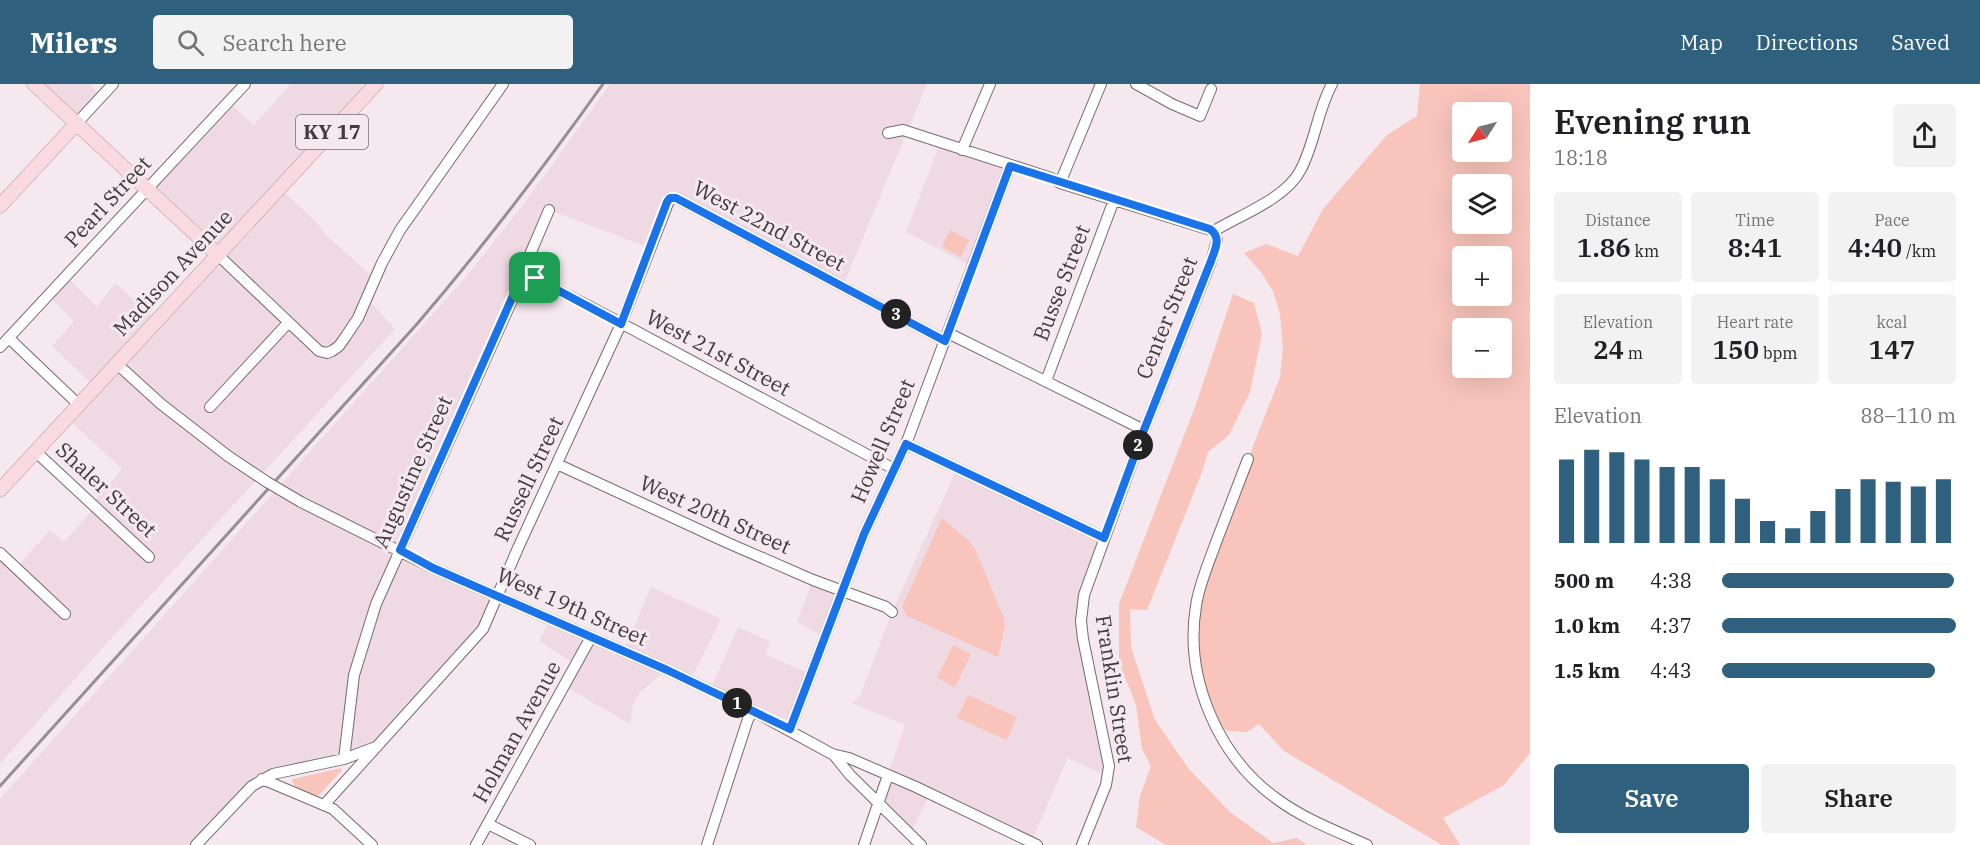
<!DOCTYPE html>
<html lang="en">
<head>
<meta charset="utf-8">
<style>
	body { margin:0; font-family:"IBM Plex Serif",serif; background:#f2f2f2; color:#202124; height:100vh; display:flex; flex-direction:column; font-size:22px; white-space:nowrap }
	* { box-sizing:border-box; margin:0 }
	p { font-size:20px; color:#757577 }
	.icon { flex:none; width:33px; height:33px; fill:none; stroke:currentColor; stroke-width:2; stroke-linecap:round; stroke-linejoin:round }
	.map { position:relative; flex:1; overflow:hidden }
	.details { display:flex; flex-direction:column; background:#fff; width:450px }
	.details>* { flex:none }
	.needle { width:39px; rotate:234deg }
	.buttons { position:absolute; left:1452px; top:18px; display:grid; gap:12px }
	.buttons a { display:grid; place-items:center; width:60px; height:60px; border-radius:6px; background:#fff; box-shadow:0 6px 24px #0002; font-size:30px }
	.pin { position:absolute; display:grid; place-items:center; width:51px; height:51px; color:#fff; margin:-26px; border-radius:12px; box-shadow:0 3px 9px #0006 }
	.km { position:absolute; width:30px; height:30px; margin:-15px; border-radius:50%; background:#222; color:#fff; font-size:16px; line-height:30px; text-align:center }
	.round { display:grid; place-items:center; flex:none; width:63px; height:63px; border-radius:6px; background:#f2f2f2 }
	.summary { display:flex; align-items:center; justify-content:space-between; height:102px; padding:0 24px }
	h1 { font-size:33px; font-weight:600; line-height:45px }
	.stats { display:grid; grid-template-columns:repeat(3,1fr); gap:9px; height:102px; padding:6px 24px }
	.stats div { display:grid; align-content:center; border-radius:6px; background:#f2f2f2; text-align:center }
	.stats b { font-size:26px; font-weight:600 }
	.stats small { font-size:16px; font-weight:400 }
	.stats p { font-size:16px }
	.chart { height:168px; padding:12px 24px }
	.chart p { display:flex; justify-content:space-between }
	.chart svg { width:100%; height:108px; margin-top:6px; stroke:#2f607e; stroke-width:6 }
	.cta { display:flex; gap:12px; margin-top:auto; padding:12px 24px }
	.cta a { flex:1; height:69px; border-radius:6px; background:#2f607e; color:#fff; font-size:24px; font-weight:600; line-height:69px; text-align:center }
	.cta a+a { background:#f2f2f2; color:#202124 }
	ul { padding:0 24px; list-style:none; font-size:20px }
	li { display:grid; grid-template-columns:96px 72px 1fr; align-items:center; height:45px }
	li i { height:15px; border-radius:8px; background:#2f607e }
	header { display:flex; align-items:center; gap:36px; box-sizing:border-box; height:84px; padding:0 30px; background:#2f607e; color:#fff }
	header strong { font-size:28px }
	nav { display:flex; gap:33px; margin-inline-start:auto; font-size:21px }
	.search { width:420px; height:54px; background:#f2f2f2; display:flex; align-items:center; gap:15px; box-sizing:border-box; padding:0 21px; border-radius:6px; color:#757577; font-size:22px }
	main { display:flex; flex:1; min-height:0 }
	.map>svg:first-child { display:block }
	.built { fill:#efdae4 }
	.green { fill:#f8c4bc; fill-rule:evenodd }
	.lines { fill:none; stroke-linecap:round; stroke-linejoin:round }
	.minor-casing { stroke:#75696f; stroke-width:12 }
	.major-casing { stroke:#b69399; stroke-width:15 }
	.minor { stroke:#fff; stroke-width:10 }
	.major { stroke:#f9dae0; stroke-width:14 }
	.rail { stroke:#978e93; stroke-width:3 }
	.minor-bridge-casing { stroke:#75696f; stroke-width:12; stroke-linecap:butt }
	.minor-bridge { stroke:#fff; stroke-width:10 }
	.route-casing { stroke:#fff; stroke-width:12 }
	.route { stroke:#1a73e8; stroke-width:8 }
	.labels { text-anchor:middle; stroke-width:6; stroke-linejoin:round; paint-order:stroke }
	.shield { fill:#f5e8ef; stroke:#766f72; stroke-width:1.5 }
	.shield-label { font-size:20px; font-weight:bold; fill:#403b3d }
	.street-label { font-size:21px; fill:#403b3d; stroke:#f5e8ef }
</style>
</head>
<body>
<header>
<strong>Milers</strong>
<div class="search"><svg class="icon" aria-label="search" viewBox="0 0 24 24"><circle cx="10" cy="10" r="6"/><path d="M15 15l6 6"/></svg>Search here</div>
<nav><a>Map</a><a>Directions</a><a>Saved</a></nav>
</header>
<main>
<div class="map">
<svg width="1530" height="761" viewBox="0 0 1530 761">
	<rect width="100%" height="100%" fill="#f5e8ef"/>
	<path class="built" d="M45,0H90L101,13L77,39L40,5Z
		M291,0H360L368,9L280,104L316,138L326,151L375,195L367,214L395,245L105,561L0,680V469L16,484L50,446L64,458L95,423L92,420L122,385L67,334L95,303L52,262L74,237L48,211L66,192L97,223L115,199L157,236L218,171L148,105L228,18L254,41Z
		M610,0H927L843,202L676,114L650,164L549,126L400,466L497,512L491,530L376,662L273,690L196,761H0V715L465,194L526,117Z
		M940,59L1010,82L973,183L906,148Z
		M957,384L1104,454L1082,524L1108,693L1068,674L1031,758L930,710L910,751L878,720L905,641L852,619L860,612L892,528Z
		M813,496L842,507L825,553L797,538Z
		M651,503L721,535L690,597L667,586L640,608L633,621L630,640L564,602L576,581L539,557L550,535L624,567Z
		M738,543L770,557L766,571L811,590L790,645L710,606Z"/>
	<path class="green" d="M1420,0H1530V669L1504,701L1443,734L1460,761H1442L1284,667L1259,640L1247,648L1228,647L1215,641L1197,590L1196,522L1248,375L1280,293L1283,264L1280,230L1273,207L1261,188L1244,169L1266,160L1298,172L1323,125L1387,51L1417,32ZM1462,28H1502V68H1462ZM1462,100H1502V140H1462ZM1462,172H1502V212H1462ZM1462,244H1502V284H1462Z
		M950,146L969,156L961,173L942,163Z
		M1233,210L1254,219L1262,250L1250,308L1229,351L1208,368L1202,388L1147,526L1130,525L1131,563L1155,636L1188,684L1230,728L1273,759L1297,754L1307,761H1166L1136,743L1140,712L1151,682L1142,665L1136,621L1119,578V520L1195,323Z
		M942,434L969,457L975,465L1003,532L1005,542L998,573L907,532L902,523Z
		M953,561L971,570L955,603L937,594Z
		M968,611L1017,633L1007,656L957,634Z
		M341,684L342,686L319,711C311,712 296,705 292,698L293,695Z"/>
	<g class="lines">
		<g class="minor-casing">
			<path id="minor" d="M1136,0L1172,20L1200,32L1211,5
				M77,39L113,0
				M888,49L903,46L1051,94L1060,99L1214,147
				M962,66L990,0
				M1060,99L1101,0
				M1214,147C1240,131 1285,115 1300,87C1315,60 1317,27 1332,0
				M218,171L319,267L327,269L332,267L339,262L346,252L358,234L382,179L400,146L503,0
				M523,189L587,221L894,385
				M948,249L1144,346
				M10,252L13,258L79,321
				M0,263L245,0
				M117,280L161,320L228,372
				M1046,297L1114,116
				M210,323L288,239
				M906,360L1104,454
				M36,368L149,473
				M1248,375C1237,404 1226,433 1215,461C1208,481 1199,501 1196,522C1184,594 1218,673 1277,715C1304,735 1336,747 1367,761
				M557,380L728,459L813,496L886,523L892,528
				M301,418L433,484L667,586L753,627L832,670L849,674L916,703L1037,761
				M0,469L65,530
				M790,645L864,450L906,360L1010,82
				M833,670L850,691L921,761
				M344,675L354,591L376,520L521,196L525,182L549,126
				M262,695L333,725L372,761
				M324,721L483,545L518,464L621,240L670,114H676L945,257
				M488,740L530,761
				M196,761L252,702L273,690L344,675L373,664
				M476,761L591,553
				M707,761L748,635L753,627
				M864,761L888,691
				M1082,761L1106,701L1109,682L1083,555L1081,537L1084,511L1144,346L1211,178L1217,156L1214,147"/>
		</g>
		<g class="major-casing">
			<path id="major" d="M34,0L218,171
				M0,122L77,39
				M0,406L376,0"/>
		</g>
		<use href="#minor" class="minor"/>
		<use href="#major" class="major"/>
		<path class="rail" d="M0,702L417,240C483,163 544,83 603,0"/>
		<g class="minor-bridge-casing">
			<path id="minor-bridge" d="M228,372L267,398L301,418"/>
		</g>
		<use href="#minor-bridge" class="minor-bridge"/>
	</g>
	<g class="lines">
		<g class="route-casing">
			<path id="route" d="M1010,82L1210,145C1222,154 1215,165 1211,177L1144,346L1104,454L906,360L864,450L790,645L667,586L433,484L400,466L523,189L535,194L621,240L667,118L670,114H676L945,257Z"/>
		</g>
		<use href="#route" class="route"/>
	</g>
	<g class="labels">
		<rect class="shield" x="296" y="31" width="72" height="34" rx="4.5"/>
		<g class="shield-label">
			<text x="332" y="55">KY 17</text>
		</g>
		<g class="street-label">
			<text transform="translate(108 118) rotate(-47)" y="7">Pearl Street</text>
			<text transform="translate(769 142) rotate(28)" y="7">West 22nd Street</text>
			<text transform="translate(173 189) rotate(-47)" y="7">Madison Avenue</text>
			<text transform="translate(1062 199) rotate(-69)" y="7">Busse Street</text>
			<text transform="translate(1167 234) rotate(-68)" y="7">Center Street</text>
			<text transform="translate(718 269) rotate(28)" y="7">West 21st Street</text>
			<text transform="translate(883 357) rotate(-67)" y="7">Howell Street</text>
			<text transform="translate(413 388) rotate(-66)" y="7">Augustine Street</text>
			<text transform="translate(529 395) rotate(-65)" y="7">Russell Street</text>
			<text transform="translate(106 406) rotate(43)" y="7">Shaler Street</text>
			<text transform="translate(715 431) rotate(24)" y="7">West 20th Street</text>
			<text transform="translate(572 523) rotate(24)" y="7">West 19th Street</text>
			<text transform="translate(1114 605) rotate(81)" y="7">Franklin Street</text>
			<text transform="translate(517 648) rotate(-61)" y="7">Holman Avenue</text>
		</g>
	</g>
</svg>
<div class="buttons">
<a><svg class="needle" viewBox="-14 -14 28 28"><path d="M0-13l5 13h-10z" fill="#e53935"/><path d="M0 13l5-13h-10z" fill="#757577"/></svg></a>
<a><svg class="icon" aria-label="layers" viewBox="0 0 24 24"><path d="M12 4l9 5-9 5-9-5zM3 14l9 5 9-5"/></svg></a>
<a>+</a>
<a>−</a>
</div>
<div class="pin" style="left:535px;top:194px;background:#1e9e55"><svg class="icon" aria-label="arrive" viewBox="0 0 24 24"><path d="M6 21V4h12l-3 4 3 4H6"/></svg></div>
<b class="km" style="left:737px;top:619px">1</b>
<b class="km" style="left:1138px;top:361px">2</b>
<b class="km" style="left:896px;top:230px">3</b>
</div>
<section class="details">
<div class="summary"><div><h1>Evening run</h1><p>18:18</p></div><a class="round"><svg class="icon" aria-label="share" viewBox="0 0 24 24"><path d="M12 15V3M7 8l5-5 5 5M5 13v7h14v-7"/></svg></a></div>
<div class="stats">
<div><p>Distance</p><b>1.86<small> km</small></b></div>
<div><p>Time</p><b>8:41</b></div>
<div><p>Pace</p><b>4:40<small> /km</small></b></div>
</div>
<div class="stats">
<div><p>Elevation</p><b>24<small> m</small></b></div>
<div><p>Heart rate</p><b>150<small> bpm</small></b></div>
<div><p>kcal</p><b>147</b></div>
</div>
<div class="chart"><p><span>Elevation</span>88–110 m</p>
<svg viewBox="0 0 160 44" preserveAspectRatio="none"><path d="M5 44V10M15 44V6M25 44V7M35 44V10M45 44V13M55 44V13M65 44V18M75 44V26M85 44V35M95 44V38M105 44V31M115 44V22M125 44V18M135 44V19M145 44V21M155 44V18"/></svg>
</div>
<ul>
<li><b>500 m</b>4:38<i style="width:99%"></i></li>
<li><b>1.0 km</b>4:37<i style="width:100%"></i></li>
<li><b>1.5 km</b>4:43<i style="width:91%"></i></li>
</ul>
<div class="cta"><a>Save</a><a>Share</a></div>
</section>
</main>
</body>
</html>
